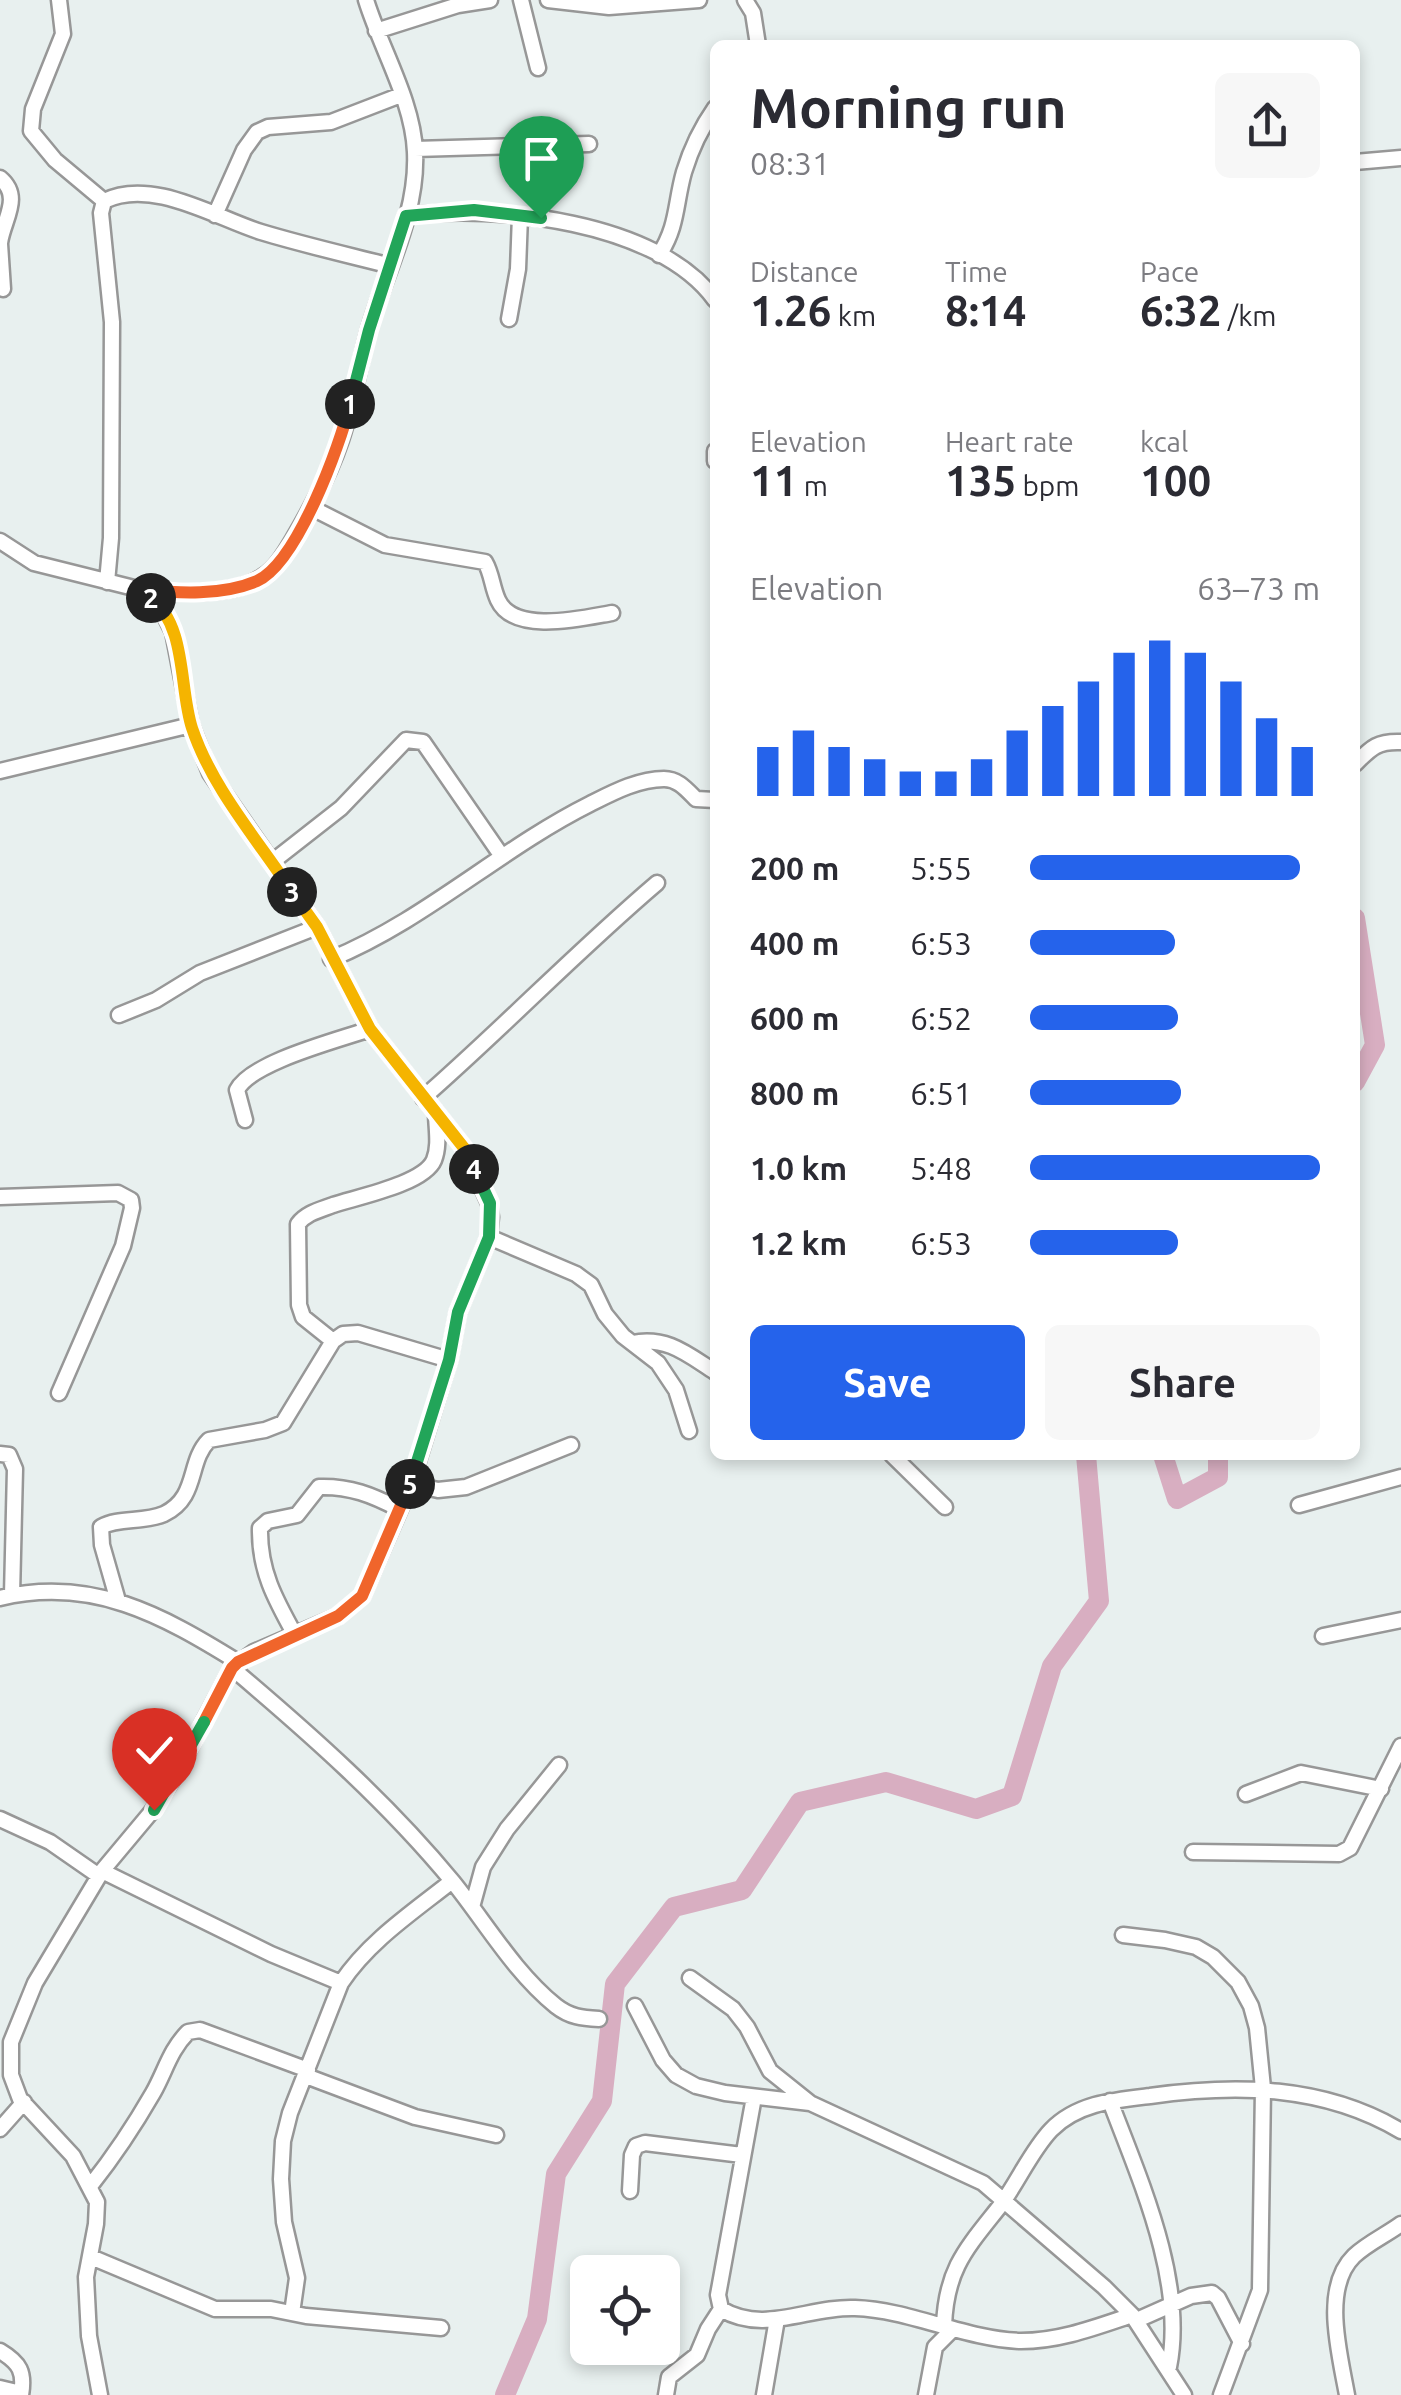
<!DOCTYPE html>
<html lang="en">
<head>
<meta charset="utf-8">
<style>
	body { margin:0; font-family:Ubuntu,sans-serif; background:#f7f7f7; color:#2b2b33; height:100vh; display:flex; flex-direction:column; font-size:38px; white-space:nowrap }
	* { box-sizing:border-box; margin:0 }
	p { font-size:32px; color:#7c7c81 }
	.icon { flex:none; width:55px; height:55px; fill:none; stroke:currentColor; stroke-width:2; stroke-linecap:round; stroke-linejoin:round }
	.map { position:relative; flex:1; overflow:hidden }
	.details { position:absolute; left:710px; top:40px; width:650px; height:1420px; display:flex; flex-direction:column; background:#fff; border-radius:15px; box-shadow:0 5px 15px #0003 }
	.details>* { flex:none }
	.tools { position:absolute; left:570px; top:2255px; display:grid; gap:20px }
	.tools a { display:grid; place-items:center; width:110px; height:110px; border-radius:15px; background:#fff; box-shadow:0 5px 15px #0003; font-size:50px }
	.pin { position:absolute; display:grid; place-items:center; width:85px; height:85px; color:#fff; margin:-102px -42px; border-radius:50% 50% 50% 0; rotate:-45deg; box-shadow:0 0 10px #0007 }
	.pin .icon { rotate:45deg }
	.km { position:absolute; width:50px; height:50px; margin:-25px; border-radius:50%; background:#222; color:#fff; font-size:28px; line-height:50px; text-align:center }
	.round { display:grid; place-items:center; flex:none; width:105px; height:105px; border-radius:15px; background:#f7f7f7 }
	.headline { display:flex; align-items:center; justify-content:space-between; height:170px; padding:0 40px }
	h1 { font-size:55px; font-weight:600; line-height:75px }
	.figures { display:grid; grid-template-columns:repeat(3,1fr); gap:15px; height:170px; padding:10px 40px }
	.figures div { display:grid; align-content:center }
	.figures b { font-size:42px; font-weight:600 }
	.figures small { font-size:28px; font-weight:400 }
	.figures p { font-size:28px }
	.chart { height:280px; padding:20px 40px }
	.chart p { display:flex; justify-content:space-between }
	.chart svg { width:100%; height:180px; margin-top:10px; stroke:#2563eb; stroke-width:6 }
	.button { display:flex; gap:20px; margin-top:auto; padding:20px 40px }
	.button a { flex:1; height:115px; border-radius:15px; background:#2563eb; color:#fff; font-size:40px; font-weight:600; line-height:115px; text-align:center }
	.button a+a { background:#f7f7f7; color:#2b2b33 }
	ul { padding:0 40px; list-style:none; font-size:32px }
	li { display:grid; grid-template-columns:160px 120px 1fr; align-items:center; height:75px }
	li i { height:25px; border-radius:12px; background:#2563eb }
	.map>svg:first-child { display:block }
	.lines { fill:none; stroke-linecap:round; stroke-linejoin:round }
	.river { stroke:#d8aec1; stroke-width:20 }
	.minor-casing { stroke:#979797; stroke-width:19 }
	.minor { stroke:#fff; stroke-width:14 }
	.split-1-casing { stroke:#fff; stroke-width:20 }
	.split-2-casing { stroke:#fff; stroke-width:20 }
	.split-3-casing { stroke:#fff; stroke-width:20 }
	.split-4-casing { stroke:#fff; stroke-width:20 }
	.split-5-casing { stroke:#fff; stroke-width:20 }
	.split-6-casing { stroke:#fff; stroke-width:20 }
	.split-7-casing { stroke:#fff; stroke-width:20 }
	.split-1 { stroke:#22a559; stroke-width:12 }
	.split-2 { stroke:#f0652b; stroke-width:12 }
	.split-3 { stroke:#f5b400; stroke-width:12 }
	.split-4 { stroke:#f5b400; stroke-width:12 }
	.split-5 { stroke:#22a559; stroke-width:12 }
	.split-6 { stroke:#f0652b; stroke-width:12 }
	.split-7 { stroke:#22a559; stroke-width:12 }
</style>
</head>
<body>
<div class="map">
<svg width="1401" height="2395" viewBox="0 0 1401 2395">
	<rect width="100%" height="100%" fill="#e8f0ef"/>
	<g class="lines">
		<path class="river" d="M1355,918L1375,1045L1355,1082
			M1163,1455L1177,1499L1218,1477V1455
			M505,2395L537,2319L556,2174L602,2101L615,1984L674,1907L742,1890L800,1802L886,1782L976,1809L1012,1796L1052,1666L1099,1601L1086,1455"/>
		<g class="minor-casing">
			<path id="minor" d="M59,0L63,34L33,109L31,131L55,160L104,201
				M521,0L538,68
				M548,0L609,7L699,0
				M745,0L753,13L758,45
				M376,31L458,5L490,0
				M415,149L589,144
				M1355,162L1401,158
				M0,178C23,197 3,220 0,243
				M215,215L244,150L257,132L268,127L331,122L401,95
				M406,216C496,204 658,221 715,300
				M0,244L3,289
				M659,255C678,226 675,204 684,172C691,149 701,128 715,108
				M509,319L518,269L520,216
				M715,451V461
				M312,508L385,545L485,562C492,574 492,587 498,600C514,635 583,618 612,613
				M0,541L34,563L142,590L159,604L173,632L191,725L210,773L317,927L370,1029L464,1148L489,1203L491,1217L489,1237L458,1312L449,1360L411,1484L362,1596L338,1616L254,1652L232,1668L176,1774L153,1810L102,1871L35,1983L11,2042V2075L20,2099L73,2156L97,2202L96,2224L86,2277L89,2336L100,2395
				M107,582L111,538L112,322L101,213L104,201C152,177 216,218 261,232C304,245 348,255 391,266
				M142,590C176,593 233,597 262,577C277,568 286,551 295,536C313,505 330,473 341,440C353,404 359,365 369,329C386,271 418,214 415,152C413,101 381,49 366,0
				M1355,764C1371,748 1377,741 1401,742
				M0,771L191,725
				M272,862L341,808L406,740L423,742L501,855
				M331,959C424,921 500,849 590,804C612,793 638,779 664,779C678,779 686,789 696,799L715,800
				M119,1015L156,1000L200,973L317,927
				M423,1098C503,1028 576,952 657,883
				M245,1120L237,1090C251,1062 339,1040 370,1029
				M0,1197L118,1193L131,1200L132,1208L123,1246L59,1393
				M489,1237L576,1274L591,1285L605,1314L623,1336L658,1363L676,1390L689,1431
				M333,1341L303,1317L299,1305L298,1224C306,1213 320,1210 333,1205C357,1197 424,1184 434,1160C440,1145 436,1128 436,1112
				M632,1343C667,1336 687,1354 715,1372
				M0,1454L9,1455L15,1469L12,1595
				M892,1455L945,1507
				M411,1484L438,1490L466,1487L571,1445
				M1299,1505L1401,1477
				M0,1598C92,1576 162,1615 238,1662
				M118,1601L102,1545L101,1527C119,1517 143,1523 164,1514C199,1497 187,1462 209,1440L265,1430L283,1423L333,1341L343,1334L358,1333L449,1360
				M295,1635C275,1599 259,1570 260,1528L268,1521L297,1515L319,1487C350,1486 372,1495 399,1509
				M1323,1636L1401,1620
				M232,1668C310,1734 387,1802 453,1882C486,1923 514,1972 556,2006C570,2017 582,2018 599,2019
				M1246,1794L1301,1773L1381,1789
				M0,1819L50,1842L99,1876
				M1193,1852L1339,1854L1350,1848L1401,1746
				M102,1871L271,1954L341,1983
				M472,1907L483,1867L507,1829L559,1765
				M1123,1935L1165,1940L1196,1947L1213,1957L1238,1982L1251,2006L1257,2028L1263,2088L1260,2290L1221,2395
				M690,1978L733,2009L747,2027L770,2071L810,2103
				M635,2006L663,2060L676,2075L696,2086L725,2093L810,2103L983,2183L1104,2287L1132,2315L1184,2395
				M306,2076L415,2117L496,2135
				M754,2097L718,2295L721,2309C764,2335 809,2306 855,2308C911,2310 964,2339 1021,2341C1060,2341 1096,2327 1132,2315
				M1110,2101C1140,2180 1186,2282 1169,2367
				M0,2129L24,2102
				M91,2185C114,2156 134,2126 153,2093C165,2072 170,2050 188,2032L200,2030L308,2070
				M630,2191L632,2155L636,2146L645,2143L742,2155
				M91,2257L215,2309H271L306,2316L441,2328
				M292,2313L297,2278L284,2222L281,2179L283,2141L290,2113L341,1983C369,1941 413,1912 452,1881
				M1137,2320L1191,2296L1212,2293L1218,2298L1242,2344
				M944,2326C946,2269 966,2249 1000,2206C1018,2182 1031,2151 1051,2130C1077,2103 1115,2100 1150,2096C1236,2084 1324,2085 1401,2131
				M0,2351C20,2363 25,2372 21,2395
				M0,2388L21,2393
				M666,2395L669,2377L697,2355L708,2329L721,2309
				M764,2395L777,2319
				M926,2395L935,2347L953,2329
				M1347,2395C1340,2355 1321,2288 1354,2256C1368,2243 1386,2235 1401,2224"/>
		</g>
		<use href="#minor" class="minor"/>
	</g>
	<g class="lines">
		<g class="split-1-casing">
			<path id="split-1" d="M350,404L369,330L406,216L474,210L541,218"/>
		</g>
		<g class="split-2-casing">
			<path id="split-2" d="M151,598L142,590C178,593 222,596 257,581C297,563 340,446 350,404"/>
		</g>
		<g class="split-3-casing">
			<path id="split-3" d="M151,598C187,626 179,688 192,728C212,788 257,839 292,892"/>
		</g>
		<g class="split-4-casing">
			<path id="split-4" d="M292,892L317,927L370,1029L464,1148L474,1169"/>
		</g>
		<g class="split-5-casing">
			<path id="split-5" d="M410,1484L449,1360L458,1312L489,1237L490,1203L474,1169"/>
		</g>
		<g class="split-6-casing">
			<path id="split-6" d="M204,1722L232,1668L238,1662L338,1616L362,1596L410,1484"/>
		</g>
		<g class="split-7-casing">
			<path id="split-7" d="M154,1810L204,1722"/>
		</g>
		<use href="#split-1" class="split-1"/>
		<use href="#split-2" class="split-2"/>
		<use href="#split-3" class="split-3"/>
		<use href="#split-4" class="split-4"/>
		<use href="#split-5" class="split-5"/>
		<use href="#split-6" class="split-6"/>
		<use href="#split-7" class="split-7"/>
	</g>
</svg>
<div class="tools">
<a><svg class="icon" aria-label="locate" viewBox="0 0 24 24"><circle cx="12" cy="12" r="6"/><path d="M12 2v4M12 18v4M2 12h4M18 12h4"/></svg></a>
</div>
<div class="pin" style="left:541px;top:218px;background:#1e9e55"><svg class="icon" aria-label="arrive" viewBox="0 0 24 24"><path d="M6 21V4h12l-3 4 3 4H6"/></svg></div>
<div class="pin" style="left:154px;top:1810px;background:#d93025"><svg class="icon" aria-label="check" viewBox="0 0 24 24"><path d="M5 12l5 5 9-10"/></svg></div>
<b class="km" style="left:350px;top:404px">1</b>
<b class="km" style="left:151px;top:598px">2</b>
<b class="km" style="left:292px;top:892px">3</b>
<b class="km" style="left:474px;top:1169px">4</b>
<b class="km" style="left:410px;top:1484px">5</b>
<section class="details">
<div class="headline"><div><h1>Morning run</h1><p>08:31</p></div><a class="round"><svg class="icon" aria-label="share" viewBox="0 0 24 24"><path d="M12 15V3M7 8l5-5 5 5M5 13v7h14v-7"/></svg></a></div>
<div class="figures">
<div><p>Distance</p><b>1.26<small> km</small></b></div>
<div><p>Time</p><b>8:14</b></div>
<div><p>Pace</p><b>6:32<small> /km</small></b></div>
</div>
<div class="figures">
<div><p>Elevation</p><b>11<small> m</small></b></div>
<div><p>Heart rate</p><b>135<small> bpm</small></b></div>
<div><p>kcal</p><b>100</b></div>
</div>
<div class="chart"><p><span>Elevation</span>63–73 m</p>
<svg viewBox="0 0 160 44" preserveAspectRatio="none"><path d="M5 44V32M15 44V28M25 44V32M35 44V35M45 44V38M55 44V38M65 44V35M75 44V28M85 44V22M95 44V16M105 44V9M115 44V6M125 44V9M135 44V16M145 44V25M155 44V32"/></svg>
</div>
<ul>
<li><b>200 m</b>5:55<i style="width:93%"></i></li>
<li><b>400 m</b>6:53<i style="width:50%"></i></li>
<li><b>600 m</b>6:52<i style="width:51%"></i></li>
<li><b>800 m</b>6:51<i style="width:52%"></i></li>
<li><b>1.0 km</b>5:48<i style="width:100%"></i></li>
<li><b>1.2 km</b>6:53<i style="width:51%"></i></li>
</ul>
<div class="button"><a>Save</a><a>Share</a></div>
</section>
</div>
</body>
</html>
